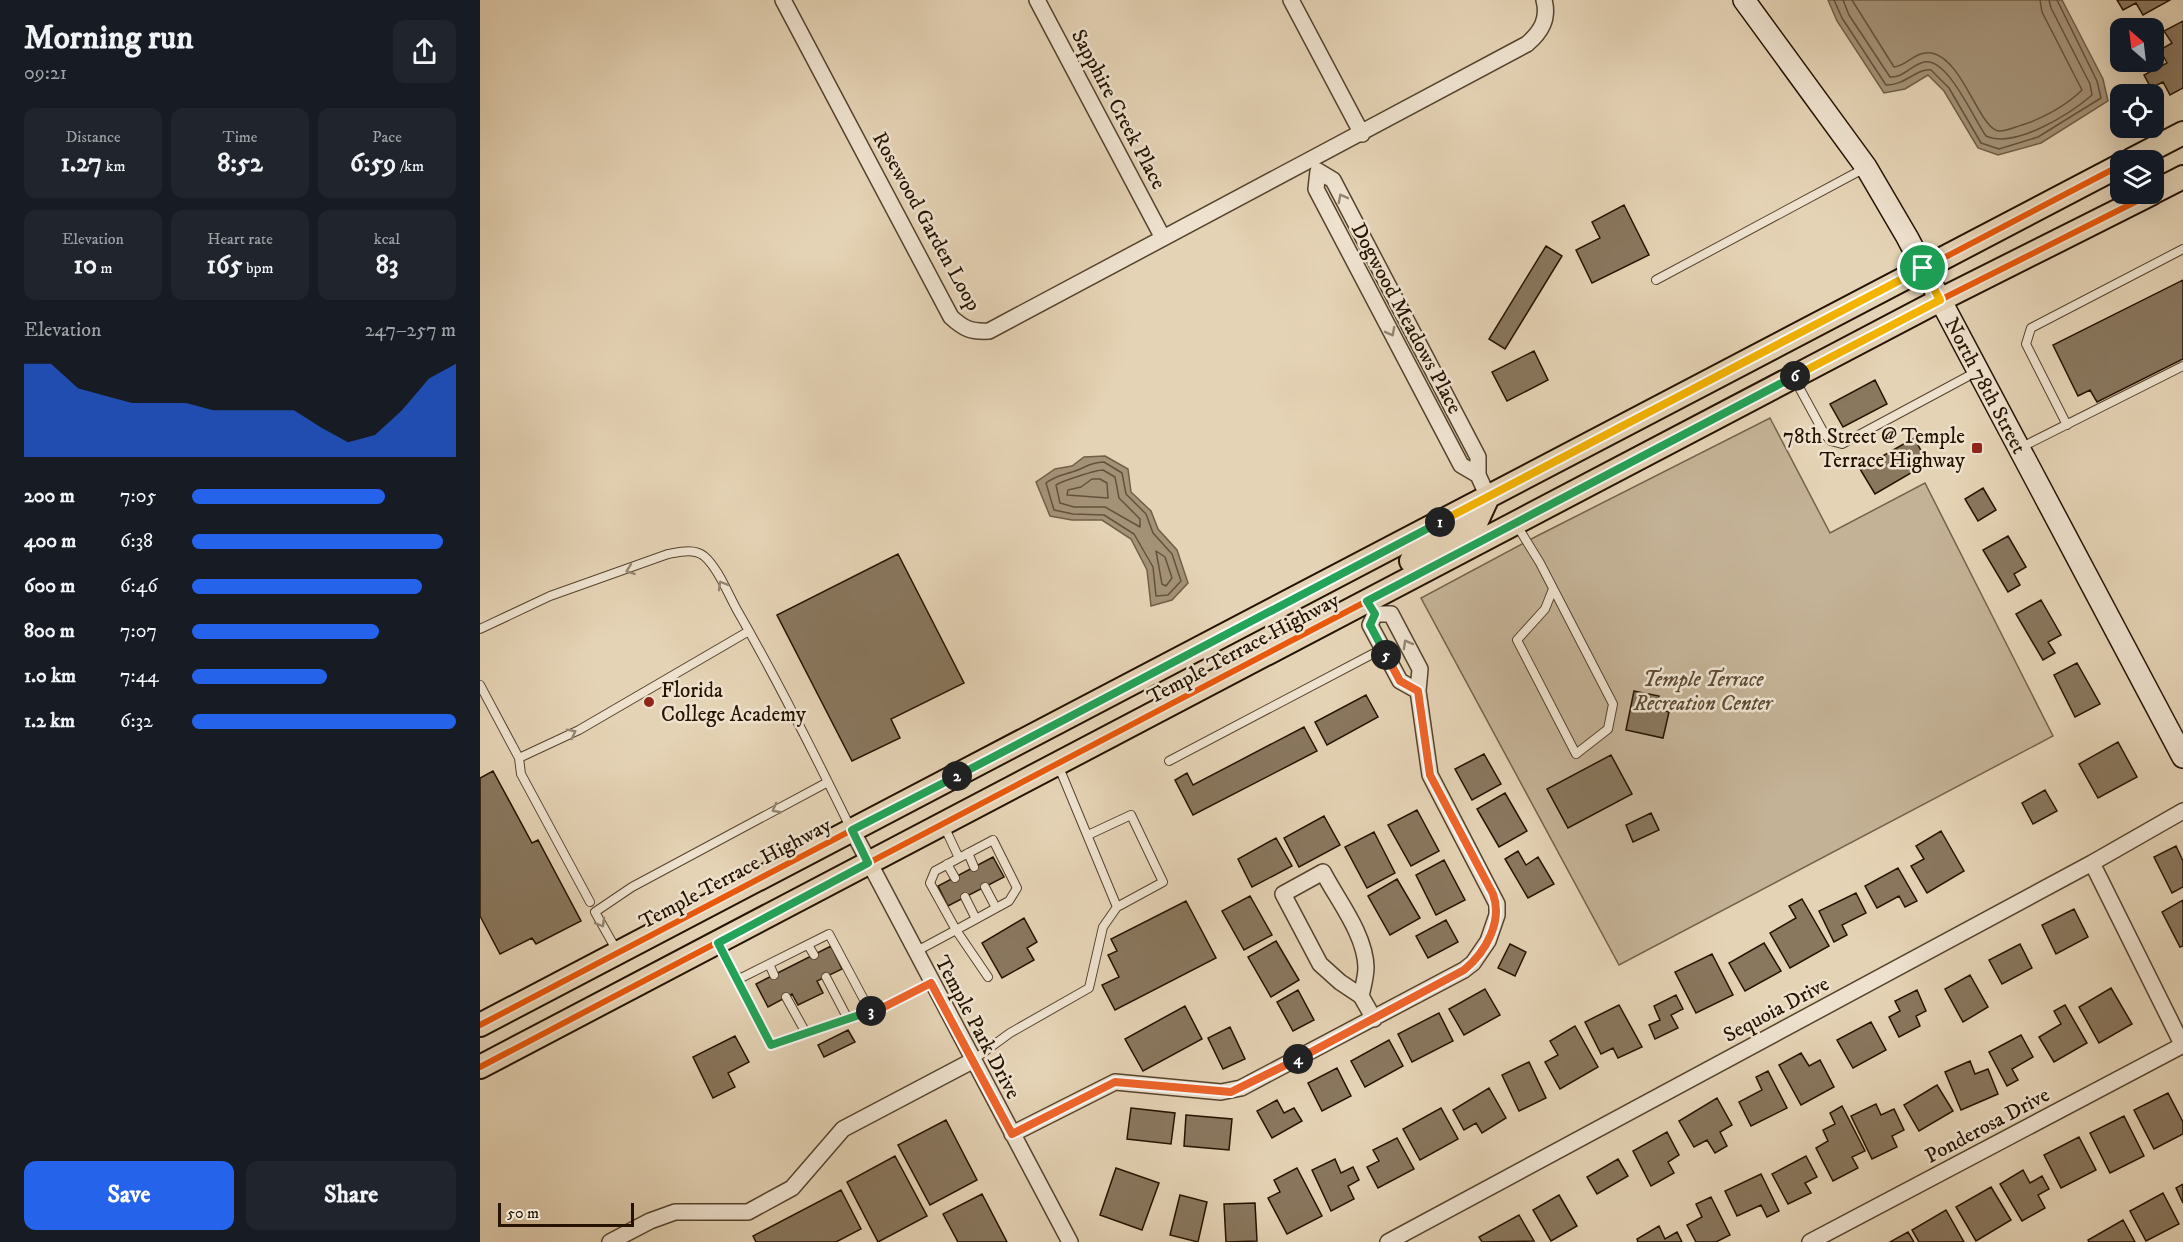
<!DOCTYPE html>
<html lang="en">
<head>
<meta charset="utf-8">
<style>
	body { margin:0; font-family:"IM FELL DW Pica",serif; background:#20242c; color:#f1f3f6; height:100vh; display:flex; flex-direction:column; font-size:22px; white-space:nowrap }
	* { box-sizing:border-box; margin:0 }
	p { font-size:20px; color:#9ea1a6 }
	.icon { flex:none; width:33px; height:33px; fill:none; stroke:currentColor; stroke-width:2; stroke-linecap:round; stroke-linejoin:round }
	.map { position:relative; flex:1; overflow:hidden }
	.panel { display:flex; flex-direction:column; background:#171b24; width:480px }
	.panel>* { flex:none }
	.needle { width:39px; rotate:332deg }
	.tools { position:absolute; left:1630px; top:18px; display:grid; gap:12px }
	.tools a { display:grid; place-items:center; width:54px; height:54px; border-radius:12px; background:#171b24; box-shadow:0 6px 24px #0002; font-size:30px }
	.scale { position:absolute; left:18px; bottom:15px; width:136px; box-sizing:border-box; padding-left:6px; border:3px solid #251300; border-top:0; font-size:16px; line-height:21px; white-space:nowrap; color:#251300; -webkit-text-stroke:4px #eee2cf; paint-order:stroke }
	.pin { position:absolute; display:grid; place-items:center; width:51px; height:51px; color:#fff; margin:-26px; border:3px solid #fff; border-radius:50%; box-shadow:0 2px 6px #0007 }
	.km { position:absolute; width:30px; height:30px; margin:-15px; border-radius:50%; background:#222; color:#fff; font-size:16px; line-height:30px; text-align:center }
	.round { display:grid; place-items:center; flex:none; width:63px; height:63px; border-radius:12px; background:#20242c }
	.head { display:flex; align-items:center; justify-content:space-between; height:102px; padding:0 24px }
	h1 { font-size:33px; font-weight:700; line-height:45px }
	.stats { display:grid; grid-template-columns:repeat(3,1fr); gap:9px; height:102px; padding:6px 24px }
	.stats div { display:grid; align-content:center; border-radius:12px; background:#20242c; text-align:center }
	.stats b { font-size:26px; font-weight:700 }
	.stats small { font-size:16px; font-weight:400 }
	.stats p { font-size:16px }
	.chart { height:168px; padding:12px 24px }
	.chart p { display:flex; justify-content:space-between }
	.chart svg { width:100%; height:108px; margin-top:6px; fill:#2563eb; opacity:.7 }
	.action { display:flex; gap:12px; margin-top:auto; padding:12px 24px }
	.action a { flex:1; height:69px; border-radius:12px; background:#2563eb; color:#fff; font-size:24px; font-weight:700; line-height:69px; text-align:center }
	.action a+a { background:#20242c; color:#f1f3f6 }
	ul { padding:0 24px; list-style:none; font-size:20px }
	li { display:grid; grid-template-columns:96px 72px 1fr; align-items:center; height:45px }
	li i { height:15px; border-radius:8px; background:#2563eb }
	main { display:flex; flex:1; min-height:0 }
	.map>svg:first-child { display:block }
	.green { fill:#c4b296; stroke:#74624b; stroke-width:1.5 }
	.water { fill:#a49277; stroke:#715f47; stroke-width:1.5 }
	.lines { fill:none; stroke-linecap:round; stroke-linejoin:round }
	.shore { stroke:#64523c; stroke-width:1.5 }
	.building { fill:#89775e; stroke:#251300; stroke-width:1.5 }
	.lane-casing { stroke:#55432d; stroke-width:10 }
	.street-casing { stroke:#55432d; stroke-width:18 }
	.secondary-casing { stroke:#251300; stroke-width:24 }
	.primary-casing { stroke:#251300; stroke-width:26 }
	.lane { stroke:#eee2cf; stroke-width:8 }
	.street { stroke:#eee2cf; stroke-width:15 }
	.secondary { stroke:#eee2cf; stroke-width:21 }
	.primary { stroke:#e5d3b5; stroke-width:22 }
	.cycleway-casing { stroke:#eee2cf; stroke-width:10 }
	.cycleway { stroke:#e8590c; stroke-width:6 }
	.oneway { stroke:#948572 }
	.split-1-casing { stroke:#fff; stroke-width:12 }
	.split-2-casing { stroke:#fff; stroke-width:12 }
	.split-3-casing { stroke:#fff; stroke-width:12 }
	.split-4-casing { stroke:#fff; stroke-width:12 }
	.split-5-casing { stroke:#fff; stroke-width:12 }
	.split-6-casing { stroke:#fff; stroke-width:12 }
	.split-7-casing { stroke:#fff; stroke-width:12 }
	.split-1 { stroke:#f5b400; stroke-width:8 }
	.split-2 { stroke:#22a559; stroke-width:8 }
	.split-3 { stroke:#22a559; stroke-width:8 }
	.split-4 { stroke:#f0652b; stroke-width:8 }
	.split-5 { stroke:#f0652b; stroke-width:8 }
	.split-6 { stroke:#22a559; stroke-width:8 }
	.split-7 { stroke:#f5b400; stroke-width:8 }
	.poi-dot { fill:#8f2418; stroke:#eee2cf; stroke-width:2 }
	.labels { text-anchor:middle; stroke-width:5; stroke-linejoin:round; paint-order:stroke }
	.street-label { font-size:21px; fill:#251300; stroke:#eee2cf }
	.poi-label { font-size:21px; fill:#251300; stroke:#eee2cf; text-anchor:end }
	.park-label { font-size:21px; font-style:italic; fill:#5d4b34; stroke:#eee2cf }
</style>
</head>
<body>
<main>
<section class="panel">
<div class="head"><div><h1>Morning run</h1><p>09:21</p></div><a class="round"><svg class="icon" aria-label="share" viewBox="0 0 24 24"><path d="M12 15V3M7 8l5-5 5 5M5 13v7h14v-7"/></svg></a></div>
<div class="stats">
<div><p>Distance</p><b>1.27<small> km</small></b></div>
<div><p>Time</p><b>8:52</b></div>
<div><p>Pace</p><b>6:59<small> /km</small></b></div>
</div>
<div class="stats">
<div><p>Elevation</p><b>10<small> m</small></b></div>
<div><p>Heart rate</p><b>165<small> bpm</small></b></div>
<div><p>kcal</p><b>83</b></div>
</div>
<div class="chart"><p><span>Elevation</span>247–257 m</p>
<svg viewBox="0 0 160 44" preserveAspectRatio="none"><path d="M0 44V6L10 6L20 16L30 19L40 22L50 22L60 22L70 25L80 25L90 25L100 25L110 32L120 38L130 35L140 25L150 12L160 6V44z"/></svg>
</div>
<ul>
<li><b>200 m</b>7:05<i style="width:73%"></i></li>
<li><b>400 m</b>6:38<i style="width:95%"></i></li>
<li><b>600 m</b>6:46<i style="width:87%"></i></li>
<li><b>800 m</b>7:07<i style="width:71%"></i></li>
<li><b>1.0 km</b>7:44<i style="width:51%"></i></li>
<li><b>1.2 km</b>6:32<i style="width:100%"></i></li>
</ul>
<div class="action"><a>Save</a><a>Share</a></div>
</section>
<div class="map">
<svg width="1703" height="1242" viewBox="0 0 1703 1242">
	<rect width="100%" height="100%" fill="#e5d3b5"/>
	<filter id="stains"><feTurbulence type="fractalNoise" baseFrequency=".00333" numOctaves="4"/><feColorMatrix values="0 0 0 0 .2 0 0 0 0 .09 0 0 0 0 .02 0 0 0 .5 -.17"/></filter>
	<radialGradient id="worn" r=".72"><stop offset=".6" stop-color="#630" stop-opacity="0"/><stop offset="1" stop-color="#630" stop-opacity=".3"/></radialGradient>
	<path class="green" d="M1290,418L1350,533L1445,483L1573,736L1139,965L941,598L1057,536Z"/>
	<path class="water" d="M1348,0H1582L1623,79L1628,101L1561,143L1518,155L1498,148L1464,91L1448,75L1425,89L1404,93L1357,21Z
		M625,456L648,469L651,492L671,511L678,529L697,550L708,583L692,600L671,606L667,570L651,539L622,520H592L570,516L556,482L575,469L592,466L604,457Z"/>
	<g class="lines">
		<path class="shore" d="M1354,0L1362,18L1406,85C1424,86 1437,68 1451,70L1469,88L1501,143L1519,149L1558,137L1621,98L1617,81L1577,0
			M1363,0L1369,15L1410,77C1424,78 1431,65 1444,62C1468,57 1494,120 1506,136C1535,149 1590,114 1612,95L1610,84L1571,8L1569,0
			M1372,0L1414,67C1427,66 1436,50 1452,53C1484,60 1500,132 1520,131C1527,131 1535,127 1542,125C1562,119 1587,105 1602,90L1562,12L1560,0
			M624,462L642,473L646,494L666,514L673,533L692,554L701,581L688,595L676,596L673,567L654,534L624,515L593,514L574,510L566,483C575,476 582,475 592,472C607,468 606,463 624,462Z
			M623,470L635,477L639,498L660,519V527L625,507H594L580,503L576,485C582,481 616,470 623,470Z
			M612,479H620L627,483L628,498L587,495L588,490L601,487Z
			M676,551L685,557L692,578L686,586L682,584Z"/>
	</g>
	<path class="building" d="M1637,0H1690L1663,15L1656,3L1643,10Z
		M1703,21V88L1690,95L1683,82L1671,88L1664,75L1687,63L1680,50L1692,43L1684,31Z
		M1144,205L1169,255L1112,283L1096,250L1120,238L1112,222Z
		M1066,246L1082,256L1025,349L1009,339Z
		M1703,280V359L1617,402L1610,390L1598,396L1573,345Z
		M1054,351L1068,380L1027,401L1012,372Z
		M1395,380L1407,404L1363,427L1350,404Z
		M1434,438L1448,463L1395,494L1380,469Z
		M1503,488L1516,510L1498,521L1485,499Z
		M1528,536L1546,567L1534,574L1540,585L1528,592L1503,550Z
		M418,554L484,683L411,719L420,738L372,761L297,615Z
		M1561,600L1581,635L1568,642L1575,653L1563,660L1536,614Z
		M1597,663L1620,704L1595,717L1574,675Z
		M1154,691L1179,696L1177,709L1189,712L1183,738L1146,730Z
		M886,695L898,717L847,745L835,722Z
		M824,727L837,751L713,815L695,780L707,773L713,785Z
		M1638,742L1657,777L1618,798L1599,764Z
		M1004,754L1021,784L992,800L975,769Z
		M1131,755L1152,794L1088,828L1067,789Z
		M13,771L52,843L58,840L101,921L56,944L52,938L20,954L0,916V778Z
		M1565,790L1577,811L1553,824L1542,803Z
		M1025,793L1047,831L1019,847L997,809Z
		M937,810L959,851L931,866L908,825Z
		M1171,813L1179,830L1153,842L1146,825Z
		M844,816L860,845L819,867L804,838Z
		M1461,831L1484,871L1447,893L1431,866L1444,859L1436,846Z
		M894,832L915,873L887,888L865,847Z
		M796,838L812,866L772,887L758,859Z
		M1696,846L1703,861V887L1692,893L1674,857Z
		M1038,851L1046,865L1058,857L1074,884L1048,898L1025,859Z
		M513,857L524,877L468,906L458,886Z
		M964,860L985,900L956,915L936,875Z
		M1418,868L1437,901L1425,907L1419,896L1397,908L1385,886Z
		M917,879L940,918L910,935L888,896Z
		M1376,893L1386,913L1362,925L1367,935L1354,942L1339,911Z
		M770,896L792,935L764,950L742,911Z
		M1322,899L1349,946L1310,968L1290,933L1316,918L1309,906Z
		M1703,900V946L1700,947L1682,912Z
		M706,901L736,958L635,1010L622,985L639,977L628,955L637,951L631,939Z
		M1594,909L1608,937L1576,954L1562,925Z
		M544,918L557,942L547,948L554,960L522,978L502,943Z
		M966,920L978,942L948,958L936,936Z
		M796,941L819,980L791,997L768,957Z
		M1284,943L1301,971L1265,991L1249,963Z
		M1030,944L1046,952L1035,976L1018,968Z
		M1540,944L1552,968L1522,984L1509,960Z
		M351,946L362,969L337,981L343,993L318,1005L312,994L288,1007L276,984Z
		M1232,954L1253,995L1216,1013L1195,972Z
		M1490,975L1508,1007L1483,1022L1465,989Z
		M1631,988L1652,1024L1619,1043L1599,1007Z
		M1005,989L1020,1015L984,1035L969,1009Z
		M818,990L834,1020L813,1031L797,1002Z
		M1437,990L1446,1011L1436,1016L1440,1026L1419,1037L1409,1017L1420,1011L1415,1001Z
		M1196,995L1203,1009L1191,1015L1198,1028L1175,1039L1169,1025L1180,1020L1174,1006Z
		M1139,1005L1162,1047L1138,1058L1133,1048L1121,1054L1105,1022Z
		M1585,1005L1607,1043L1574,1062L1559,1037L1581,1024L1574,1011Z
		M705,1006L722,1039L663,1071L645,1039Z
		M959,1013L973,1041L932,1062L918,1034Z
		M1391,1022L1406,1050L1373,1068L1357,1040Z
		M1095,1026L1118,1067L1080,1089L1065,1062L1078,1055L1070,1041Z
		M750,1027L765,1059L743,1069L728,1038Z
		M368,1030L375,1042L344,1057L338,1045Z
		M1541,1035L1553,1057L1532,1069L1538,1080L1527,1086L1509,1052Z
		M255,1036L269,1062L248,1073L255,1087L233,1098L213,1057Z
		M909,1040L923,1066L885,1087L871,1061Z
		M1321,1053L1329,1066L1340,1060L1354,1087L1321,1105L1299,1065Z
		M1490,1061L1495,1074L1508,1069L1518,1094L1481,1110L1465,1072Z
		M1049,1062L1066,1098L1039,1111L1022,1075Z
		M857,1068L871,1096L842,1111L828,1083Z
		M1288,1071L1307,1108L1271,1126L1259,1102L1282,1090L1276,1077Z
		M1457,1085L1473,1111L1439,1131L1424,1105Z
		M1009,1088L1026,1118L1002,1133L996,1123L984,1130L973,1110Z
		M1688,1093L1703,1122V1134L1674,1149L1654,1110Z
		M1237,1098L1252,1125L1240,1132L1247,1146L1235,1153L1227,1140L1214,1147L1199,1121Z
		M797,1100L804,1113L814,1108L822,1121L792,1138L777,1111Z
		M1396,1104L1401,1115L1414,1109L1424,1130L1412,1136L1417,1147L1392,1159L1371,1116Z
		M1362,1106L1385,1151L1372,1157L1378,1168L1353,1181L1336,1148L1348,1141L1343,1130L1355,1124L1350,1113Z
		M651,1108L695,1113L691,1144L647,1139Z
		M961,1108L978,1139L940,1160L923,1129Z
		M706,1115L752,1119L749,1150L704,1146Z
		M1644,1116L1664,1156L1630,1173L1610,1133Z
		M466,1120L497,1180L450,1205L418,1145Z
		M1187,1132L1199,1155L1188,1162L1194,1173L1171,1186L1153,1151Z
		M1599,1137L1616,1170L1581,1188L1564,1155Z
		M917,1138L934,1169L898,1188L887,1167L899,1161L893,1150Z
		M415,1156L447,1216L398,1242L367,1182Z
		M1326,1156L1337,1177L1325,1183L1331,1193L1308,1204L1292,1174Z
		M855,1159L861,1173L873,1167L879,1180L868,1186L874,1199L851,1211L832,1170Z
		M1138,1159L1148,1176L1117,1194L1107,1177Z
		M636,1168L679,1183L662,1230L620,1215Z
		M817,1168L842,1216L807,1234L788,1198L800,1192L794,1180Z
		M1543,1170L1550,1183L1562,1176L1569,1189L1558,1195L1565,1208L1542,1221L1520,1184Z
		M1281,1174L1299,1211L1287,1217L1281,1205L1257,1216L1245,1191Z
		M1703,1184V1203L1696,1188Z
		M1511,1187L1531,1220L1496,1241L1476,1207Z
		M361,1190L381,1229L356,1242H276L273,1236Z
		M1683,1193L1699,1224L1666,1241L1650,1211Z
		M502,1194L527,1242H478L463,1214Z
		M700,1195L727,1202L718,1242L690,1235Z
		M1079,1195L1097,1226L1071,1241L1053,1210Z
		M1231,1197L1250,1235L1236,1242H1216L1207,1225L1222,1217L1216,1204Z
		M775,1203L777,1241L746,1242L744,1204Z
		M1466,1210L1484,1242H1439L1432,1230Z
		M1039,1215L1054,1241L1002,1242L999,1237Z
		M1643,1220L1655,1242H1609L1608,1240Z
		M1179,1226L1185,1239L1197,1232L1202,1242H1158L1157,1239Z
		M1428,1232L1434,1242H1410Z"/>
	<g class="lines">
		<g class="lane-casing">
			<path id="lane" d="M1176,280L1385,168
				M1314,378L1345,435L1351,441L1362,444L1496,372
				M1587,425L1546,344L1551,328L1703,249
				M1542,447L1703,366
				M1036,524L1060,563L1133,704L1128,729L1096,754L1037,640L1065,609L1073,589
				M0,629L70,596L188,554C199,552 214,548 224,556C238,568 248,594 257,610C298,681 335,755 371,829
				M0,685L39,758L41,774L110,902
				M39,758L99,730L269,631
				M689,761L902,649
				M608,835L651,815L683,882L637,907
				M488,853L494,867
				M479,858L513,840L537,888L529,901L476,930L508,977
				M467,864L475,878
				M505,887L516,908
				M485,897L496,919
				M238,944L291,1045L402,1008L451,983
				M328,945L334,955
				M137,951L115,912L152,887L348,782
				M435,952L476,930L450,883L455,871L479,858L464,826
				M289,964L294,975
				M346,977L368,1019
				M257,980L349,934L390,1011
				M306,997L326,1033
				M493,1060L530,1033L609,988L623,927L637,907L578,765"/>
		</g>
		<g class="street-casing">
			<path id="street" d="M303,0L471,317C484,329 491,332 509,331L1047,44C1061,32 1069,19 1064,0
				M557,0L683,238
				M811,0L882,134
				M998,475L981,465L836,189L838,171L853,180L998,457V475L1008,497
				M895,614L890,625L920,681L938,691
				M372,830L590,1242
				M1612,863L1703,1046
				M881,996C883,987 886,977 886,967C885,934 858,901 843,872L803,894L840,964L860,982L881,996L894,1019
				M532,1134L635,1082L741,1092L761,1088L984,970L993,963L1008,941L1017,915V904L950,775L938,691L940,669L911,614H895
				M130,1242L170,1221L195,1212H268L312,1188L363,1129L492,1061
				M908,1242L1612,863L1703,811
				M1330,1242L1703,1045"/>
		</g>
		<g class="secondary-casing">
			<g id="secondary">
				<path id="s1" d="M1264,0L1386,167L1427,237L1703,757"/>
			</g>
		</g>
		<g class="primary-casing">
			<path id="primary" d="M1651,160L1703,133
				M1674,192L1703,177
				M931,561L995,525L1008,497
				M0,1025L1641,165
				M0,1067L1460,300L1671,194"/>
		</g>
		<use href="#lane" class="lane"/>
		<use href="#street" class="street"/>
		<use href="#secondary" class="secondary"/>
		<use href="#primary" class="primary"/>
		<g class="cycleway-casing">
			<path id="cycleway" d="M0,1025L1641,165
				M0,1067L1460,300L1671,194"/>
		</g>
		<use href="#cycleway" class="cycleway"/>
	</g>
	<defs><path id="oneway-chevron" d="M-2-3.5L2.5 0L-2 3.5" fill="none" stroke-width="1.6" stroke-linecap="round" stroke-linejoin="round" transform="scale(1.5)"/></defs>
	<g class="oneway">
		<use href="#oneway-chevron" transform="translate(862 198) rotate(-118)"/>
		<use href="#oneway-chevron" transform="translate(911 332) rotate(62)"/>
		<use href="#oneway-chevron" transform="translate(150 570) rotate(160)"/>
		<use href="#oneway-chevron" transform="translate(242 585) rotate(-120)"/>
		<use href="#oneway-chevron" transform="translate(927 644) rotate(-119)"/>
		<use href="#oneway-chevron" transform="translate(92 733) rotate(-27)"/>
		<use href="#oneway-chevron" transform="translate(296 809) rotate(152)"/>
		<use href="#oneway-chevron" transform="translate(121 923) rotate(60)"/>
	</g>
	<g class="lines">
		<g class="split-1-casing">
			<path id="split-1" d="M960,522L1443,268"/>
		</g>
		<g class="split-2-casing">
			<path id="split-2" d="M477,776L960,522"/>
		</g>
		<g class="split-3-casing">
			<path id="split-3" d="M391,1011L291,1045L238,943L388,863L372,830L477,776"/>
		</g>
		<g class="split-4-casing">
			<path id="split-4" d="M391,1011L402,1008L451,983L532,1134L635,1082L751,1092L818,1059"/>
		</g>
		<g class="split-5-casing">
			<path id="split-5" d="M818,1059L984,970C1006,952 1023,921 1013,894L950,775L938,691L920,681L906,655"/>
		</g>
		<g class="split-6-casing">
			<path id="split-6" d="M906,655L890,625L895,614L887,601L1315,376"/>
		</g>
		<g class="split-7-casing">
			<path id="split-7" d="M1315,376L1460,300L1443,268"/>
		</g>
		<use href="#split-1" class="split-1"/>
		<use href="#split-2" class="split-2"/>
		<use href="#split-3" class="split-3"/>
		<use href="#split-4" class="split-4"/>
		<use href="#split-5" class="split-5"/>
		<use href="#split-6" class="split-6"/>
		<use href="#split-7" class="split-7"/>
	</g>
	<g class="poi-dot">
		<rect x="1491" y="442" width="12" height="12" rx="3"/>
		<circle cx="169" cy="702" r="6"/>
	</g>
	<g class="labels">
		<g class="street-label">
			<text transform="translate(639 109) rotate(62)" y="7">Sapphire Creek Place</text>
			<text transform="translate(447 221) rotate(61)" y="7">Rosewood Garden Loop</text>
			<text transform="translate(927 318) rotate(62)" y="7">Dogwood Meadows Place</text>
			<text dy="7" stroke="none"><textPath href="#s1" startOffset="456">North 78th Street</textPath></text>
			<text transform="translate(763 648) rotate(-28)" y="7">Temple Terrace Highway</text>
			<text transform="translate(255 873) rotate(-28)" y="7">Temple Terrace Highway</text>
			<text transform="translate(1296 1009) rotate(-28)" y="7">Sequoia Drive</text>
			<text transform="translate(498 1027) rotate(62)" y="7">Temple Park Drive</text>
			<text transform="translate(1507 1125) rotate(-28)" y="7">Ponderosa Drive</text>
		</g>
		<g class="poi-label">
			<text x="1485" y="443">78th Street @ Temple<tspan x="1485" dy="24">Terrace Highway</tspan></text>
			<text x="181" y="697" text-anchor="start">Florida<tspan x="181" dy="24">College Academy</tspan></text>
		</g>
		<g class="park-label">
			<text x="1223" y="686">Temple Terrace<tspan x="1223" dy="24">Recreation Center</tspan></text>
		</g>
	</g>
	<rect width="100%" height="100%" filter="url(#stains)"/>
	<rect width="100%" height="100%" fill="url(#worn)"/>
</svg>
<div class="tools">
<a><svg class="needle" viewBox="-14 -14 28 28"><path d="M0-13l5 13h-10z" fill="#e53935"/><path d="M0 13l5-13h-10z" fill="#9ea1a6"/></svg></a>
<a><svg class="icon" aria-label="locate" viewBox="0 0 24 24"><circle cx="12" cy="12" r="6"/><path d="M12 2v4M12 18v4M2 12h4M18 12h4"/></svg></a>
<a><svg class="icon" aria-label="layers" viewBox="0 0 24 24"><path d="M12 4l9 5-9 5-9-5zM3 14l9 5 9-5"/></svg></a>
</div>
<div class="scale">50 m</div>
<div class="pin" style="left:1443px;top:268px;background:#1e9e55"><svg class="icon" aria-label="arrive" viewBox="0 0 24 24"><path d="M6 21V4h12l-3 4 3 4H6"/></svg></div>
<b class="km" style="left:960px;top:522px">1</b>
<b class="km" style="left:477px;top:776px">2</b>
<b class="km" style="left:391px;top:1011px">3</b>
<b class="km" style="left:818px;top:1059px">4</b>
<b class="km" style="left:906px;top:655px">5</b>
<b class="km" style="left:1315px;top:376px">6</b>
</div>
</main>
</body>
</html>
